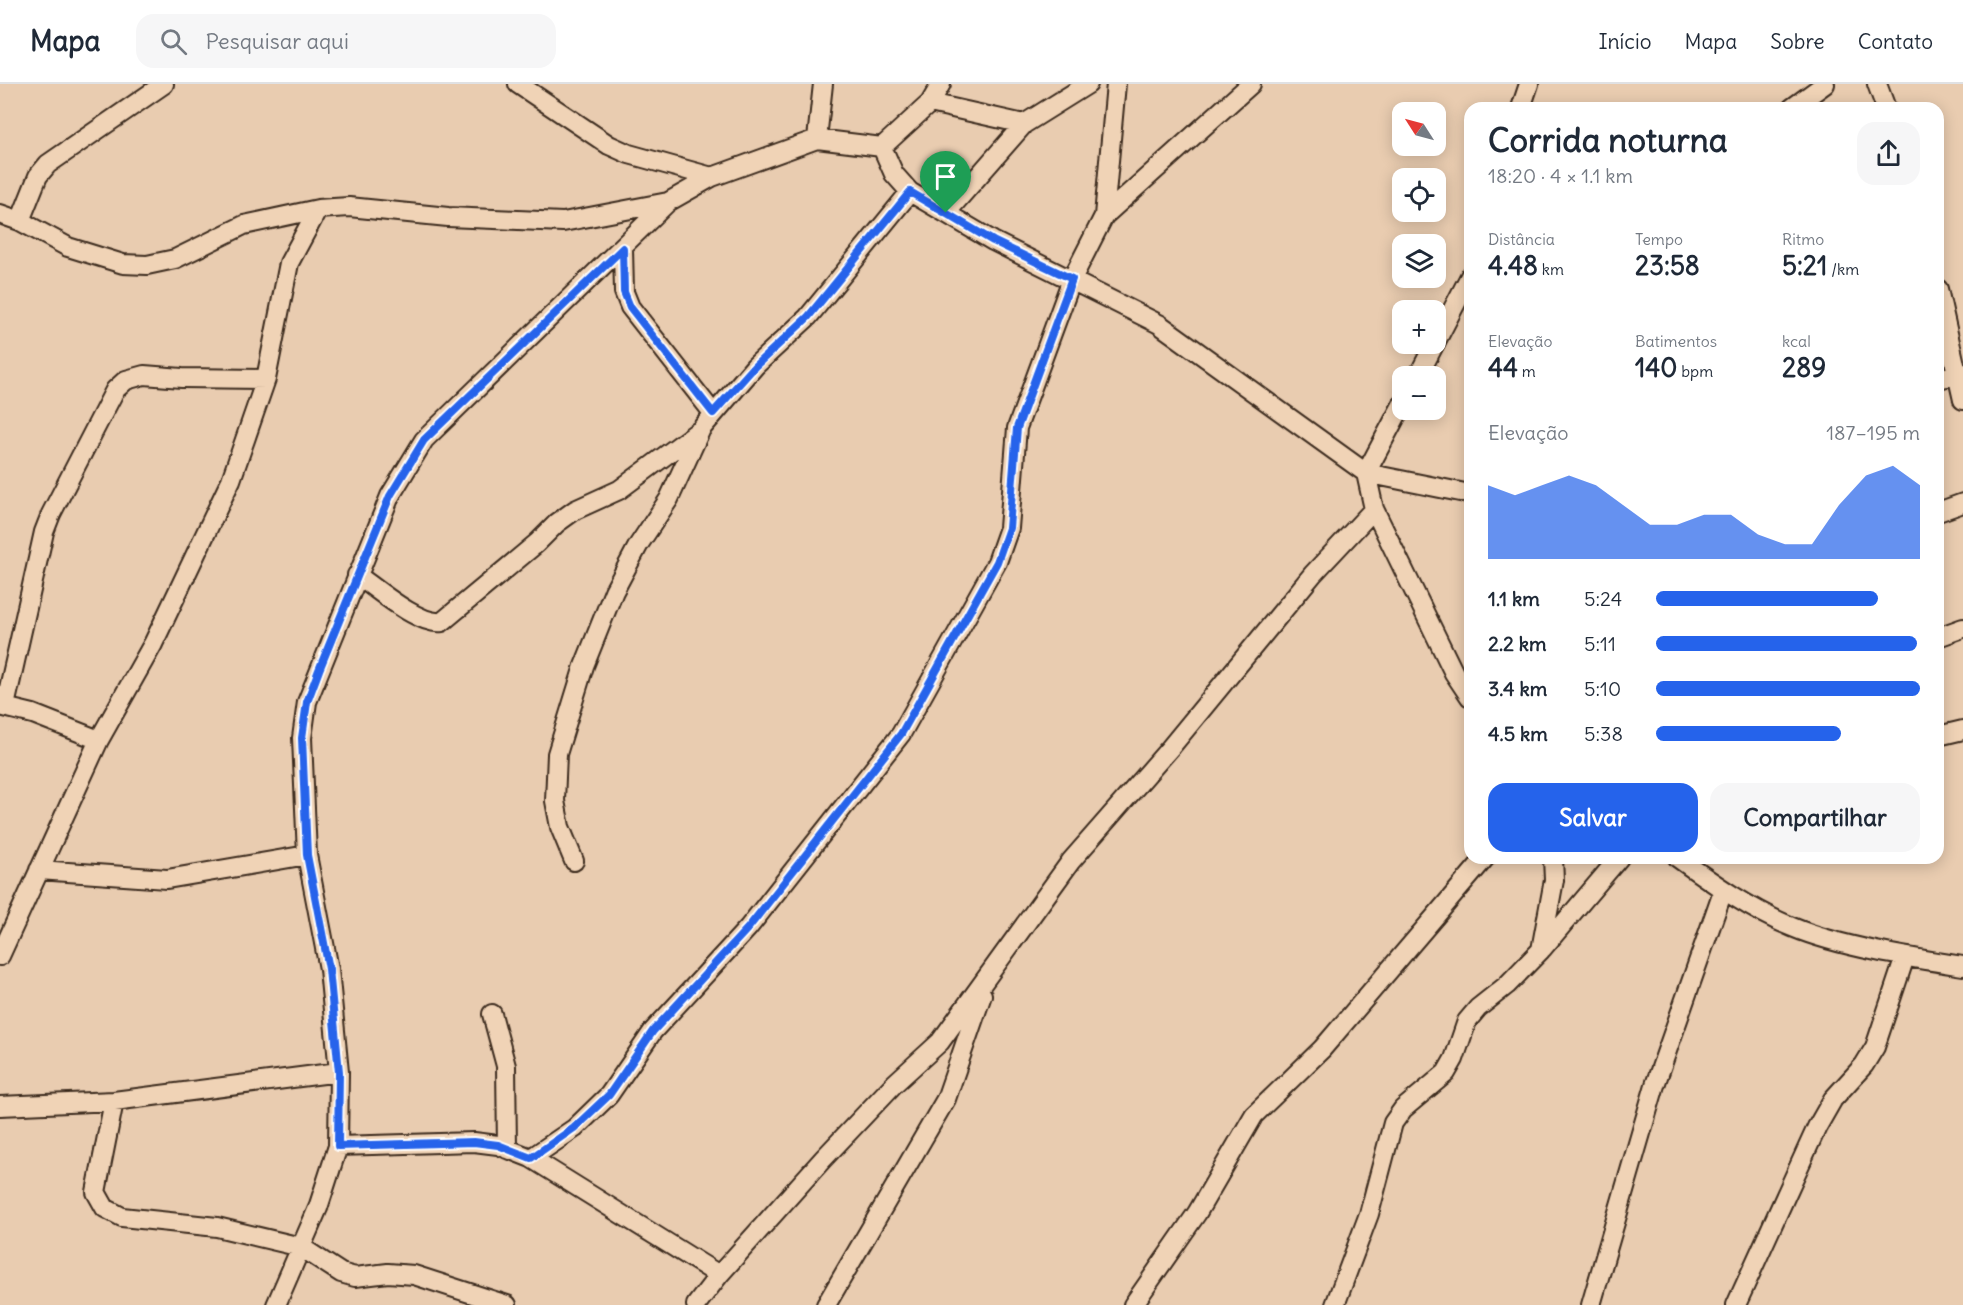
<!DOCTYPE html>
<html lang="pt">
<head>
<meta charset="utf-8">
<style>
	body { margin:0; font-family:Delius,sans-serif; background:#f6f6f7; color:#1f2937; height:100vh; display:flex; flex-direction:column; font-size:22px; white-space:nowrap }
	* { box-sizing:border-box; margin:0 }
	p { font-size:20px; color:#747a83 }
	.icon { flex:none; width:33px; height:33px; fill:none; stroke:currentColor; stroke-width:2; stroke-linecap:round; stroke-linejoin:round }
	.map { position:relative; flex:1; overflow:hidden }
	.drawer { position:absolute; left:1464px; top:18px; width:480px; height:762px; display:flex; flex-direction:column; background:#fff; border-radius:18px; box-shadow:0 3px 15px #0003 }
	.drawer>* { flex:none }
	.needle { width:39px; rotate:306deg }
	.buttons { position:absolute; left:1392px; top:18px; display:grid; gap:12px }
	.buttons a { display:grid; place-items:center; width:54px; height:54px; border-radius:12px; background:#fff; box-shadow:0 3px 15px #0003; font-size:30px }
	.pin { position:absolute; display:grid; place-items:center; width:51px; height:51px; color:#fff; margin:-62px -26px; border-radius:50% 50% 50% 0; rotate:-45deg; box-shadow:0 0 6px #0007 }
	.pin .icon { rotate:45deg }
	.round { display:grid; place-items:center; flex:none; width:63px; height:63px; border-radius:18px; background:#f6f6f7 }
	.summary { display:flex; align-items:center; justify-content:space-between; height:102px; padding:0 24px }
	h1 { font-size:33px; font-weight:700; line-height:45px }
	.stats { display:grid; grid-template-columns:repeat(3,1fr); gap:9px; height:102px; padding:6px 24px }
	.stats div { display:grid; align-content:center }
	.stats b { font-size:26px; font-weight:700 }
	.stats small { font-size:16px; font-weight:400 }
	.stats p { font-size:16px }
	.chart { height:168px; padding:12px 24px }
	.chart p { display:flex; justify-content:space-between }
	.chart svg { width:100%; height:108px; margin-top:6px; fill:#2563eb; opacity:.7 }
	.cta { display:flex; gap:12px; margin-top:auto; padding:12px 24px }
	.cta a { flex:1; height:69px; border-radius:18px; background:#2563eb; color:#fff; font-size:24px; font-weight:700; line-height:69px; text-align:center }
	.cta a+a { background:#f6f6f7; color:#1f2937 }
	ul { padding:0 24px; list-style:none; font-size:20px }
	li { display:grid; grid-template-columns:96px 72px 1fr; align-items:center; height:45px }
	li i { height:15px; border-radius:8px; background:#2563eb }
	header { display:flex; align-items:center; gap:36px; box-sizing:border-box; height:84px; padding:0 30px; background:#fff; border-bottom:2px solid #e0e1e3 }
	header strong { font-size:28px }
	nav { display:flex; gap:33px; margin-inline-start:auto; font-size:21px }
	.search { width:420px; height:54px; background:#f6f6f7; display:flex; align-items:center; gap:15px; box-sizing:border-box; padding:0 21px; border-radius:18px; color:#747a83; font-size:22px }
	.map>svg:first-child { display:block }
	.lines { fill:none; stroke-linecap:round; stroke-linejoin:round }
	.minor-casing { stroke:#3b2a1e; stroke-width:22 }
	.minor { stroke:#f0d3b6; stroke-width:18 }
	.route-casing { stroke:#fff; stroke-width:12 }
	.route { stroke:#2563eb; stroke-width:8 }
</style>
</head>
<body>
<header>
<strong>Mapa</strong>
<div class="search"><svg class="icon" aria-label="search" viewBox="0 0 24 24"><circle cx="10" cy="10" r="6"/><path d="M15 15l6 6"/></svg>Pesquisar aqui</div>
<nav><a>Início</a><a>Mapa</a><a>Sobre</a><a>Contato</a></nav>
</header>
<div class="map">
<svg width="1963" height="1221" viewBox="0 0 1963 1221">
	<rect width="100%" height="100%" fill="#e9ccb0"/>
	<filter id="ink" filterUnits="userSpaceOnUse"><feTurbulence type="fractalNoise" baseFrequency=".0167" numOctaves="2"/><feDisplacementMap in="SourceGraphic" scale="12" xChannelSelector="R" yChannelSelector="G"/><feConvolveMatrix kernelMatrix="1 2 1 2 8 2 1 2 1" color-interpolation-filters="sRGB"/></filter>
	<g filter="url(#ink)">
		<g class="lines">
			<g class="minor-casing">
				<path id="minor" d="M518,0L609,61L629,70L712,93
					M1877,0L1886,24
					M930,19L1024,40
					M1521,24L1529,0
					M1792,24L1825,0
					M817,55L823,0
					M882,63L930,19L941,0
					M946,129L1024,40L1088,0
					M0,130L20,137L68,163L123,180L147,181L175,175L244,141L318,125L349,123L448,133L563,138L668,118L712,93L817,55L882,63L894,90L910,108L993,157L1159,240L1366,389L1470,410
					M1104,132L1116,0
					M20,137L38,92L48,80L164,0
					M623,164L624,208L630,223L713,329
					M1938,205L1963,316
					M1418,292L1470,192
					M1938,295L1963,289
					M1374,425L1454,589L1470,613
					M1938,428L1963,419
					M357,491C377,505 418,541 442,538L537,459L557,439L575,426L619,406L697,348
					M1938,553L1963,544
					M0,622L33,630L99,656
					M5,622L44,448L51,430L115,306L126,296L144,291L182,294L266,295
					M1938,652L1963,646
					M1678,774C1714,800 1751,826 1792,843C1840,863 1911,874 1963,882
					M574,777L560,743L555,717L557,670L584,582L614,507L639,460L669,415L701,345L755,282L808,233L910,108
					M39,786L167,795L307,771
					M1542,865L1619,774
					M0,872L99,656L153,560L231,396L266,295L289,179L318,125
					M492,930L506,982L507,1065
					M114,1017L96,1108L105,1124L122,1133L217,1143L301,1163L341,1189L355,1193L388,1189L414,1191L507,1221
					M0,1022L114,1017L339,988
					M338,1062L474,1058L498,1061L531,1074L719,1191
					M531,1074L575,1044L609,1011L653,947L748,844L901,650L997,478L1009,444L1017,344L1072,195L1104,132L1251,0
					M276,1221L318,1124L338,1062L339,988L329,885L307,771L302,654L307,618L390,412L424,356L668,118
					M696,1221L719,1191L823,1075L894,1000L940,958L1071,777L1170,664L1313,490L1374,425L1366,389L1402,321
					M826,1221L946,1015L982,911
					M1133,1221L1197,1129L1254,1031L1322,965L1485,774
					M1335,1221L1369,1130L1393,1039L1403,1025L1446,989L1454,975L1467,937L1478,924L1507,901L1541,866L1554,796L1553,774
					M1591,1221L1655,1001L1723,807
					M1736,1221L1817,1043L1833,1015L1864,981L1875,963L1905,873"/>
			</g>
			<use href="#minor" class="minor"/>
		</g>
	</g>
	<g class="lines" filter="url(#ink)">
		<g class="route-casing">
			<path id="route" d="M910,108L993,157L1072,195L1017,344L1009,444L997,478L901,650L748,844L653,947L609,1011L574,1044L531,1074L498,1061L474,1058L338,1062L339,988L329,885L307,771L302,654L307,618L319,586L390,412L424,356L623,164L624,208L630,223L713,329L755,282L808,233Z"/>
		</g>
		<use href="#route" class="route"/>
	</g>
</svg>
<div class="buttons">
<a><svg class="needle" viewBox="-14 -14 28 28"><path d="M0-13l5 13h-10z" fill="#e53935"/><path d="M0 13l5-13h-10z" fill="#747a83"/></svg></a>
<a><svg class="icon" aria-label="locate" viewBox="0 0 24 24"><circle cx="12" cy="12" r="6"/><path d="M12 2v4M12 18v4M2 12h4M18 12h4"/></svg></a>
<a><svg class="icon" aria-label="layers" viewBox="0 0 24 24"><path d="M12 4l9 5-9 5-9-5zM3 14l9 5 9-5"/></svg></a>
<a>+</a>
<a>−</a>
</div>
<div class="pin" style="left:946px;top:129px;background:#1e9e55"><svg class="icon" aria-label="arrive" viewBox="0 0 24 24"><path d="M6 21V4h12l-3 4 3 4H6"/></svg></div>
<section class="drawer">
<div class="summary"><div><h1>Corrida noturna</h1><p>18:20 · 4 × 1.1 km</p></div><a class="round"><svg class="icon" aria-label="share" viewBox="0 0 24 24"><path d="M12 15V3M7 8l5-5 5 5M5 13v7h14v-7"/></svg></a></div>
<div class="stats">
<div><p>Distância</p><b>4.48<small> km</small></b></div>
<div><p>Tempo</p><b>23:58</b></div>
<div><p>Ritmo</p><b>5:21<small> /km</small></b></div>
</div>
<div class="stats">
<div><p>Elevação</p><b>44<small> m</small></b></div>
<div><p>Batimentos</p><b>140<small> bpm</small></b></div>
<div><p>kcal</p><b>289</b></div>
</div>
<div class="chart"><p><span>Elevação</span>187–195 m</p>
<svg viewBox="0 0 160 44" preserveAspectRatio="none"><path d="M0 44V14L10 18L20 14L30 10L40 14L50 22L60 30L70 30L80 26L90 26L100 34L110 38L120 38L130 22L140 10L150 6L160 14V44z"/></svg>
</div>
<ul>
<li><b>1.1 km</b>5:24<i style="width:84%"></i></li>
<li><b>2.2 km</b>5:11<i style="width:99%"></i></li>
<li><b>3.4 km</b>5:10<i style="width:100%"></i></li>
<li><b>4.5 km</b>5:38<i style="width:70%"></i></li>
</ul>
<div class="cta"><a>Salvar</a><a>Compartilhar</a></div>
</section>
</div>
</body>
</html>
